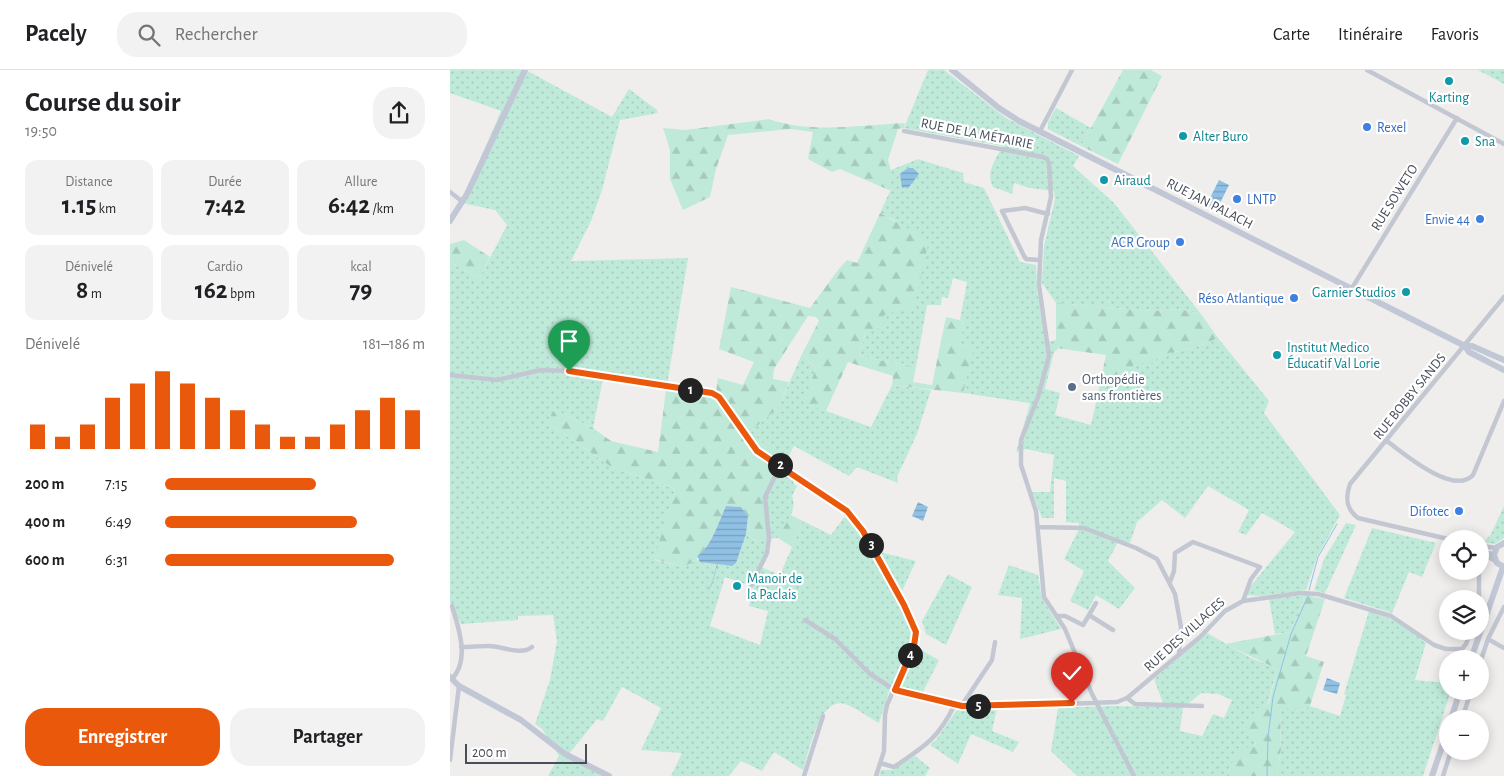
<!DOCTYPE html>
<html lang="fr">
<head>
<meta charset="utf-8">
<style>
	body { margin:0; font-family:"Alegreya Sans",sans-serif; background:#f2f2f2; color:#202124; height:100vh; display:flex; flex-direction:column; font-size:19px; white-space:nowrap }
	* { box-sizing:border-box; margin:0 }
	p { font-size:16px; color:#757577 }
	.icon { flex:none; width:28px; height:28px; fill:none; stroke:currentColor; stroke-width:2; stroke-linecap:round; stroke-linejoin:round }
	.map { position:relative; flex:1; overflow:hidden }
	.side { display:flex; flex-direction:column; background:#fff; width:450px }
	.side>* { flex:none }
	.buttons { position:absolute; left:989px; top:460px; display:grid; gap:10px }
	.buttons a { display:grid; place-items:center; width:50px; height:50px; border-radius:50%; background:#fff; box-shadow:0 2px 12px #0003; font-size:25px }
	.scale { position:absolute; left:15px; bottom:12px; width:122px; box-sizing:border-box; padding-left:5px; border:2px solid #474d59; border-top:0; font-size:14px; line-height:18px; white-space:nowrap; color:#474d59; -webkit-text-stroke:4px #fff; paint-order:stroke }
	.pin { position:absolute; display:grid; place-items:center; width:42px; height:42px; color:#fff; margin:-51px -21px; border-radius:50% 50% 50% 0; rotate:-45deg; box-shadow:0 0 5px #0007 }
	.pin .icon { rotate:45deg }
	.km { position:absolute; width:25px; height:25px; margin:-12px; border-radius:50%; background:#222; color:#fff; font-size:14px; line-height:25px; text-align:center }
	.round { display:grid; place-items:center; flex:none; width:52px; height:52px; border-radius:20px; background:#f2f2f2 }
	.summary { display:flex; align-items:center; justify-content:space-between; height:85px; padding:0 25px }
	h1 { font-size:28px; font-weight:700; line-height:38px }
	.figures { display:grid; grid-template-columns:repeat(3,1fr); gap:8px; height:85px; padding:5px 25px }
	.figures div { display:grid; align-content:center; border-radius:12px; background:#f2f2f2; text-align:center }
	.figures b { font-size:25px; font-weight:700 }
	.figures small { font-size:14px; font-weight:400 }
	.figures p { font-size:14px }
	.chart { height:140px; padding:10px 25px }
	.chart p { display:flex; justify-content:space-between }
	.chart svg { width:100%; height:90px; margin-top:5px; stroke:#ea580c; stroke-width:6 }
	.cta { display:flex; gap:10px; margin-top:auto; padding:10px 25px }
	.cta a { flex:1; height:58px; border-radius:20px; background:#ea580c; color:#fff; font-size:20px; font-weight:700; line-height:58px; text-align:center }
	.cta a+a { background:#f2f2f2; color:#202124 }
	ul { padding:0 25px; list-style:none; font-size:16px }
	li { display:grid; grid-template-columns:80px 60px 1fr; align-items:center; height:38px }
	li i { height:12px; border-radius:6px; background:#ea580c }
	header { display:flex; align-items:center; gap:30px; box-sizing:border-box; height:70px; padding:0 25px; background:#fff; border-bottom:1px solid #e0e0e0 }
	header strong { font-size:24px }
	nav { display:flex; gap:28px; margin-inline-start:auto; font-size:18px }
	.search { width:350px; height:45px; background:#f2f2f2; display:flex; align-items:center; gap:12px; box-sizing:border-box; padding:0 18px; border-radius:20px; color:#757577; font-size:19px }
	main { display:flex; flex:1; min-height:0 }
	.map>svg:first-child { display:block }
	.grass { fill:url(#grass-dots); fill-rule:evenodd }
	.forest { fill:url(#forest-firs) }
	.water { fill:url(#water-rules) }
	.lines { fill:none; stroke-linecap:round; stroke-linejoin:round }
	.stream { stroke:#90c1e4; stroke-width:1 }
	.street { stroke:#c2c7d1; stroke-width:4.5 }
	.secondary { stroke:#c1c7d5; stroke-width:6 }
	.route-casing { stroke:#fff; stroke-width:10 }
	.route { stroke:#ea580c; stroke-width:6 }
	.culture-dot { fill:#0f9aa8; stroke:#fff; stroke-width:2 }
	.shop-dot { fill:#3f7fe0; stroke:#fff; stroke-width:2 }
	.service-dot { fill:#5c6f8a; stroke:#fff; stroke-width:2 }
	.labels { text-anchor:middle; stroke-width:4.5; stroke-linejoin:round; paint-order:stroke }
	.culture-label { font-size:14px; fill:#0d838f; stroke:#fff; text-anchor:start }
	.shop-label { font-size:14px; fill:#366cbe; stroke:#fff; text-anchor:end }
	.street-label { font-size:14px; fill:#474d59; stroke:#fff }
	.service-label { font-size:14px; fill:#4e5e75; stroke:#fff; text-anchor:start }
</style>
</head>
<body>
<header>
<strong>Pacely</strong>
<div class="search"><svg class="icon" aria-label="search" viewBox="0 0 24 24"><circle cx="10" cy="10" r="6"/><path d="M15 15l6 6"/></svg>Rechercher</div>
<nav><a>Carte</a><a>Itinéraire</a><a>Favoris</a></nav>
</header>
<main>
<section class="side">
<div class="summary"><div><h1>Course du soir</h1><p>19:50</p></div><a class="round"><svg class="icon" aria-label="share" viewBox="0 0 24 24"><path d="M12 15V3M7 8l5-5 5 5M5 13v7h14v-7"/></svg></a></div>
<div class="figures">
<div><p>Distance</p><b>1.15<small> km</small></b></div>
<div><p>Durée</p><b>7:42</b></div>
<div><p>Allure</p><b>6:42<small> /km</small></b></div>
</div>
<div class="figures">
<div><p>Dénivelé</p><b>8<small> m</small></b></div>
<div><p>Cardio</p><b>162<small> bpm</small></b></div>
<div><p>kcal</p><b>79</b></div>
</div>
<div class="chart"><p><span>Dénivelé</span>181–186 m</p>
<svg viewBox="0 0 160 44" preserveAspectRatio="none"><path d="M5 44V32M15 44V38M25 44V32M35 44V19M45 44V12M55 44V6M65 44V12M75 44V19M85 44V25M95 44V32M105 44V38M115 44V38M125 44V32M135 44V25M145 44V19M155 44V25"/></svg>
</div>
<ul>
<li><b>200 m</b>7:15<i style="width:58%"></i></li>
<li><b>400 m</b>6:49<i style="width:74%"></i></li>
<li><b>600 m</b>6:31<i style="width:88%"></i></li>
</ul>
<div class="cta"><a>Enregistrer</a><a>Partager</a></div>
</section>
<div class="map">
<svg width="1054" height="706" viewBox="0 0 1054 706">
	<defs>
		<pattern id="grass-dots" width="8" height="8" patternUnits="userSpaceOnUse" patternTransform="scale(1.25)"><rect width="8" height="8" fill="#bfead9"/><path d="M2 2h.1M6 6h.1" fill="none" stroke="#a6cabc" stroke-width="1.8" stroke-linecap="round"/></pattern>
		<pattern id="forest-firs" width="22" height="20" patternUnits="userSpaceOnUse" patternTransform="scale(1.25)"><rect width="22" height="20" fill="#bfead9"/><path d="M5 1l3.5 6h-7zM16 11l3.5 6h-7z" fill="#a6cabc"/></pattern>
		<pattern id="water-rules" width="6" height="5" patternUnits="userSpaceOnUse" patternTransform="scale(1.25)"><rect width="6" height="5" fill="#90c1e4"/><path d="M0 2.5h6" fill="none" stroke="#779fbc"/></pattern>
	</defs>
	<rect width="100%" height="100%" fill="#f0eeed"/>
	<path class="grass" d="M0,0H76L162,47L179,19L207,40L208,43L170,50L152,120L141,151L121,191L238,188L217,315L154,304L143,358L105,340L101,355L163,398L225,419L205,490L233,497L247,490L282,496L286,493L296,464L308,472L314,427L328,398L345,408L343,413L347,416L342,426C348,440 335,456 328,468L318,469L317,481L311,497L330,505L353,451L381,465L396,445C414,464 454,534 461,559C463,564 462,570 462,575L489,590L472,624L441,615L429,653C418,647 406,638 395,634C369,626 359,683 353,700L324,682L312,701L291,691L279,706H221L232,683L191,680L211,638L172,617L153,651L147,649L119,684L155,706H98L109,686L92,659L85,654L100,610L107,571L103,545L68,546V550L11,554L0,531V192L29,209L57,155L45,140L16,134L13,128L51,41L0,23ZM275,507L304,517L299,536L318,541L310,575L260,556Z
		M478,0H494L556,48L629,86L623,96L664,133L751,244L729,239L702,241L606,233L592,213L594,176L605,129L604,121L580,118L564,113L562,124L543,117C535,102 546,90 552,76L454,58Z
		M1028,0H1054V14Z
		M606,38L641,58L631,76L598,59V52Z
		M468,89L513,103L514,112L534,118L570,192L586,195L587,220L596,272L606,270V278L608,279L604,282L595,319L610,323L605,345L641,355L650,314L676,315L683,293H703L719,283L743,278L768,268L819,331L814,343L890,445L867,487L856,520L810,526L796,525L800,517L845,462L812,443L796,465L788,462L799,440L758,416L735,448L712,430L687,452L680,473L669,470L658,491L685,518L669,539L646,525L638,540L620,531L634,501L614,489L629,459V453L616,452V411L604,408V448H592L582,422H600L604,385L576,379L566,382L580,333L513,323L523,278L510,275L514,251L510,250L517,212L503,208L498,228L492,227L491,235H477L466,297L409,286L416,261L434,245L452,156L444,150L430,143L441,119V100Z
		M352,284L366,298L354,333L421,357L442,315L481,320L467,364L447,407L448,413L407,397L399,406L344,376L336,391L317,378L300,362L328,338Z
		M1054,436V468L1045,474L1034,472L1041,464Z
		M896,453L906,455L875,523L864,520L874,489Z
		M922,458L986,473L972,507L959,502L942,543L894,528Z
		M430,482L466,491L452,521Z
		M559,495L588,505L592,528L611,559L570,569L572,528L548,525Z
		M498,504L522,517L496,575L476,564L472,551Z
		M855,525L840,562L825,564L819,529Z
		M919,541L949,552L976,573L965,610L997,613L998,621H1001L973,706H827L831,679L830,635L850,641L860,636L890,646L896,625L894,624Z
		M757,563L799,587L827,599L818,633L812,637L795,663L805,668L806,678L788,679L777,706H627L601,681L608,638L659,636L733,637L730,661L752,666L763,644L774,648L782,630L768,624L751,623L738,634L713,633L704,609Z
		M508,638H547L542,661L569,672L563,682L521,664L508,694L480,675L486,670Z
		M465,686L480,698L475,706H429L431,700H442Z"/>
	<path class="forest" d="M673,0H701L712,6L668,94L631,76Z
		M319,49C360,64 411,55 455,53L454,58L448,59L438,90L442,104L441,119L439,120L390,99L382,102L358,89L363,62L341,59L278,65L266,99L260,127L233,140L220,109V80L213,58L235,60Z
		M430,143L479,170L464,237L434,245L433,257L416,261L409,286L466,297L463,312L482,315L496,247L514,251L510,275L524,278L513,323L442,315L443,306L398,292L376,341L353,333L366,298L352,284L369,251L366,247L358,246L324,299L323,309L339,312L328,338L300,362L333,389L314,427L318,469L308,472L296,464L298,448L291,437L276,436C269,451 261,478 247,486V490L233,497L204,489L225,419L163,398L101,355V345L105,340L143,358L161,371L208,382L216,320L262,325L266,322L268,308L293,315L304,292L269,279L281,217L360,238L388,200L397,190L407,193Z
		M14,170L40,187L29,209L0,192V174Z
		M606,233L702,241L729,239L751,244L768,268L743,278L719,283L703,293H683V301L676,315L650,314L656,285L606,278Z
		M341,445L353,451L342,477L328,468Z
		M855,525L875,529L856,586L874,592L860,636L850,641L830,636L831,679L827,706H777L788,678L806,677L805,668L794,663L806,639L819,633L827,599L775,574L840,562Z"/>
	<path class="water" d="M458,98H463L469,104L459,117L452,118L450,104Z
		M769,110L779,115L766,141L756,136Z
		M468,432L478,437L473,451L462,446Z
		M276,436L291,437L298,447L296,464L286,493L282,496L268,494C264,504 264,514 257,522L262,513L267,494L250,492L247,486C261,478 269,451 276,436Z
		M877,608L890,613L887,624L873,620Z"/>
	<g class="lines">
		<path class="stream" d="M859,520L868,487L887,454
			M817,706L818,667L823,627L841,564L858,526"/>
		<path class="street" d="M917,0L1054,74
			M454,61L593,87L597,89L599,93L601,127L591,170L589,215L599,286L588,327L571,370V395L586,441L594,527L615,559L642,624L684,706
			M590,61L622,0
			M0,122L13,132
			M589,190L576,189L574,186L552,141L575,138L598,144
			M902,218L1007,48
			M0,305L47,310L91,300L119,301L262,323L269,327L307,381L355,411L405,449L454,535L466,568L437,635L435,645L434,681L426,706
			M937,371C954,384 1004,426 1023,405L1054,331
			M328,399L343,408
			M588,457L634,458L686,478L707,489L725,524L731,557L729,584
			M998,469L908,448C896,439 895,428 900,414L1054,227
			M1030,476L1047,478
			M1030,479L1044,485
			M1030,483L1046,491
			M720,512L724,501L725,483L743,472L810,497L801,509L793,531
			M299,520L317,483L319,468L315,427L330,396
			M1029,529V501
			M639,545L646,533
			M607,546H615L633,555L639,545L663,560
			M355,550L385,569L420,604L445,620L480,630L531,637L667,632L677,628L750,567L775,541L793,531L850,523L868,524L941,546L984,575L996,579H1012L1016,574L1021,561
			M1038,569L1054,578
			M11,577C20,577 30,576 39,576C52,576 71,586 82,577
			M1030,593L1038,569L1054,537
			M2,609C20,590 9,559 2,536
			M677,628L685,634L752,636
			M512,635L542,590L545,572
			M1012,649L1021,621
			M0,690L9,616
			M430,693L444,697C475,676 488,669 505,634
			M354,706L373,646
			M993,706L1001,681"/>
		<path class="secondary" d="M502,0L549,38L569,51L1015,276H1022L1054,290
			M0,151L17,124L75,0
			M1015,276L1019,282L1054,300
			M1054,473L1047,477L1044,485L1047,493L1054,497
			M1021,589L1053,497
			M0,607L9,616L71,650L115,684L159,706
			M1001,649L1010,621
			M982,706L998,659"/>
	</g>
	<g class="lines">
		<g class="route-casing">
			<path id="route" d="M119,301L262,323L269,327L307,381L397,441L413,461L454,535L466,562L464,576L445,620L512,636L622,633"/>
		</g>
		<use href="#route" class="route"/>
	</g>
	<g class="culture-dot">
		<circle cx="999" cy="11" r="5"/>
		<circle cx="733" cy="66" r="5"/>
		<circle cx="1015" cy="71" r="5"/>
		<circle cx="654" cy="110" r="5"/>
		<circle cx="956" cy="222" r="5"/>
		<circle cx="827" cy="285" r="5"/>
		<circle cx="287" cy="516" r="5"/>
	</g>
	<g class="shop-dot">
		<circle cx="917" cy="57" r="5"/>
		<circle cx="787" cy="129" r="5"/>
		<circle cx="1030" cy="149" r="5"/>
		<circle cx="730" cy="172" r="5"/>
		<circle cx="844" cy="228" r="5"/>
		<circle cx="1009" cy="441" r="5"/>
	</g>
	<circle class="service-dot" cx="622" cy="317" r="5"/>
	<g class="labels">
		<g class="culture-label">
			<text x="999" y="32" text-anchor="middle">Karting</text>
			<text x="743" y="71">Alter Buro</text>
			<text x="1025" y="76">Sna</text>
			<text x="664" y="115">Airaud</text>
			<text x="946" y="227" text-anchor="end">Garnier Studios</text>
			<text x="837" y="282">Institut Medico<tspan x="837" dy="16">Éducatif Val Lorie</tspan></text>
			<text x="297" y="513">Manoir de<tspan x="297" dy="16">la Paclais</tspan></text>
		</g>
		<g class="shop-label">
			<text x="927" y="62" text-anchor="start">Rexel</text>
			<text x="797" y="134" text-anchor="start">LNTP</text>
			<text x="1020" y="154">Envie 44</text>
			<text x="720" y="177">ACR Group</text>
			<text x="834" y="233">Réso Atlantique</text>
			<text x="999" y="446">Difotec</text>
		</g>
		<g class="street-label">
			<text transform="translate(527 63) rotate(11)" y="5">RUE DE LA MÉTAIRIE</text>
			<text transform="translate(944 127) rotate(-58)" y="5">RUE SOWETO</text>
			<text transform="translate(760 133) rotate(27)" y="5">RUE JAN PALACH</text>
			<text transform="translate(959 326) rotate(-51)" y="5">RUE BOBBY SANDS</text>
			<text transform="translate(734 564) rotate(-42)" y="5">RUE DES VILLAGES</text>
		</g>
		<g class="service-label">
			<text x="632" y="314">Orthopédie<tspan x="632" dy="16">sans frontières</tspan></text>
		</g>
	</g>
</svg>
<div class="buttons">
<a><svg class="icon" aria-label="locate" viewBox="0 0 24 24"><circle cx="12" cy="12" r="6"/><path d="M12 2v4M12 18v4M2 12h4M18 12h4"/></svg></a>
<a><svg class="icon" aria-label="layers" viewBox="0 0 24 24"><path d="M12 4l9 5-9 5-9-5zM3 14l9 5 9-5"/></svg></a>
<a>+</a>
<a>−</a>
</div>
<div class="scale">200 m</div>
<div class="pin" style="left:119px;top:301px;background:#1e9e55"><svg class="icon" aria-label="arrive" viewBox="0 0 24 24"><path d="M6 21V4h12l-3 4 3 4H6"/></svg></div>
<div class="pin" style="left:622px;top:633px;background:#d93025"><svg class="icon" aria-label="check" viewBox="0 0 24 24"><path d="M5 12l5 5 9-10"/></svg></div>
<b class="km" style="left:240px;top:320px">1</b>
<b class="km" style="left:330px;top:395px">2</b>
<b class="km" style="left:421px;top:475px">3</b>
<b class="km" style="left:460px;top:585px">4</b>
<b class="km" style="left:528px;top:636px">5</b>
</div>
</main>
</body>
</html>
